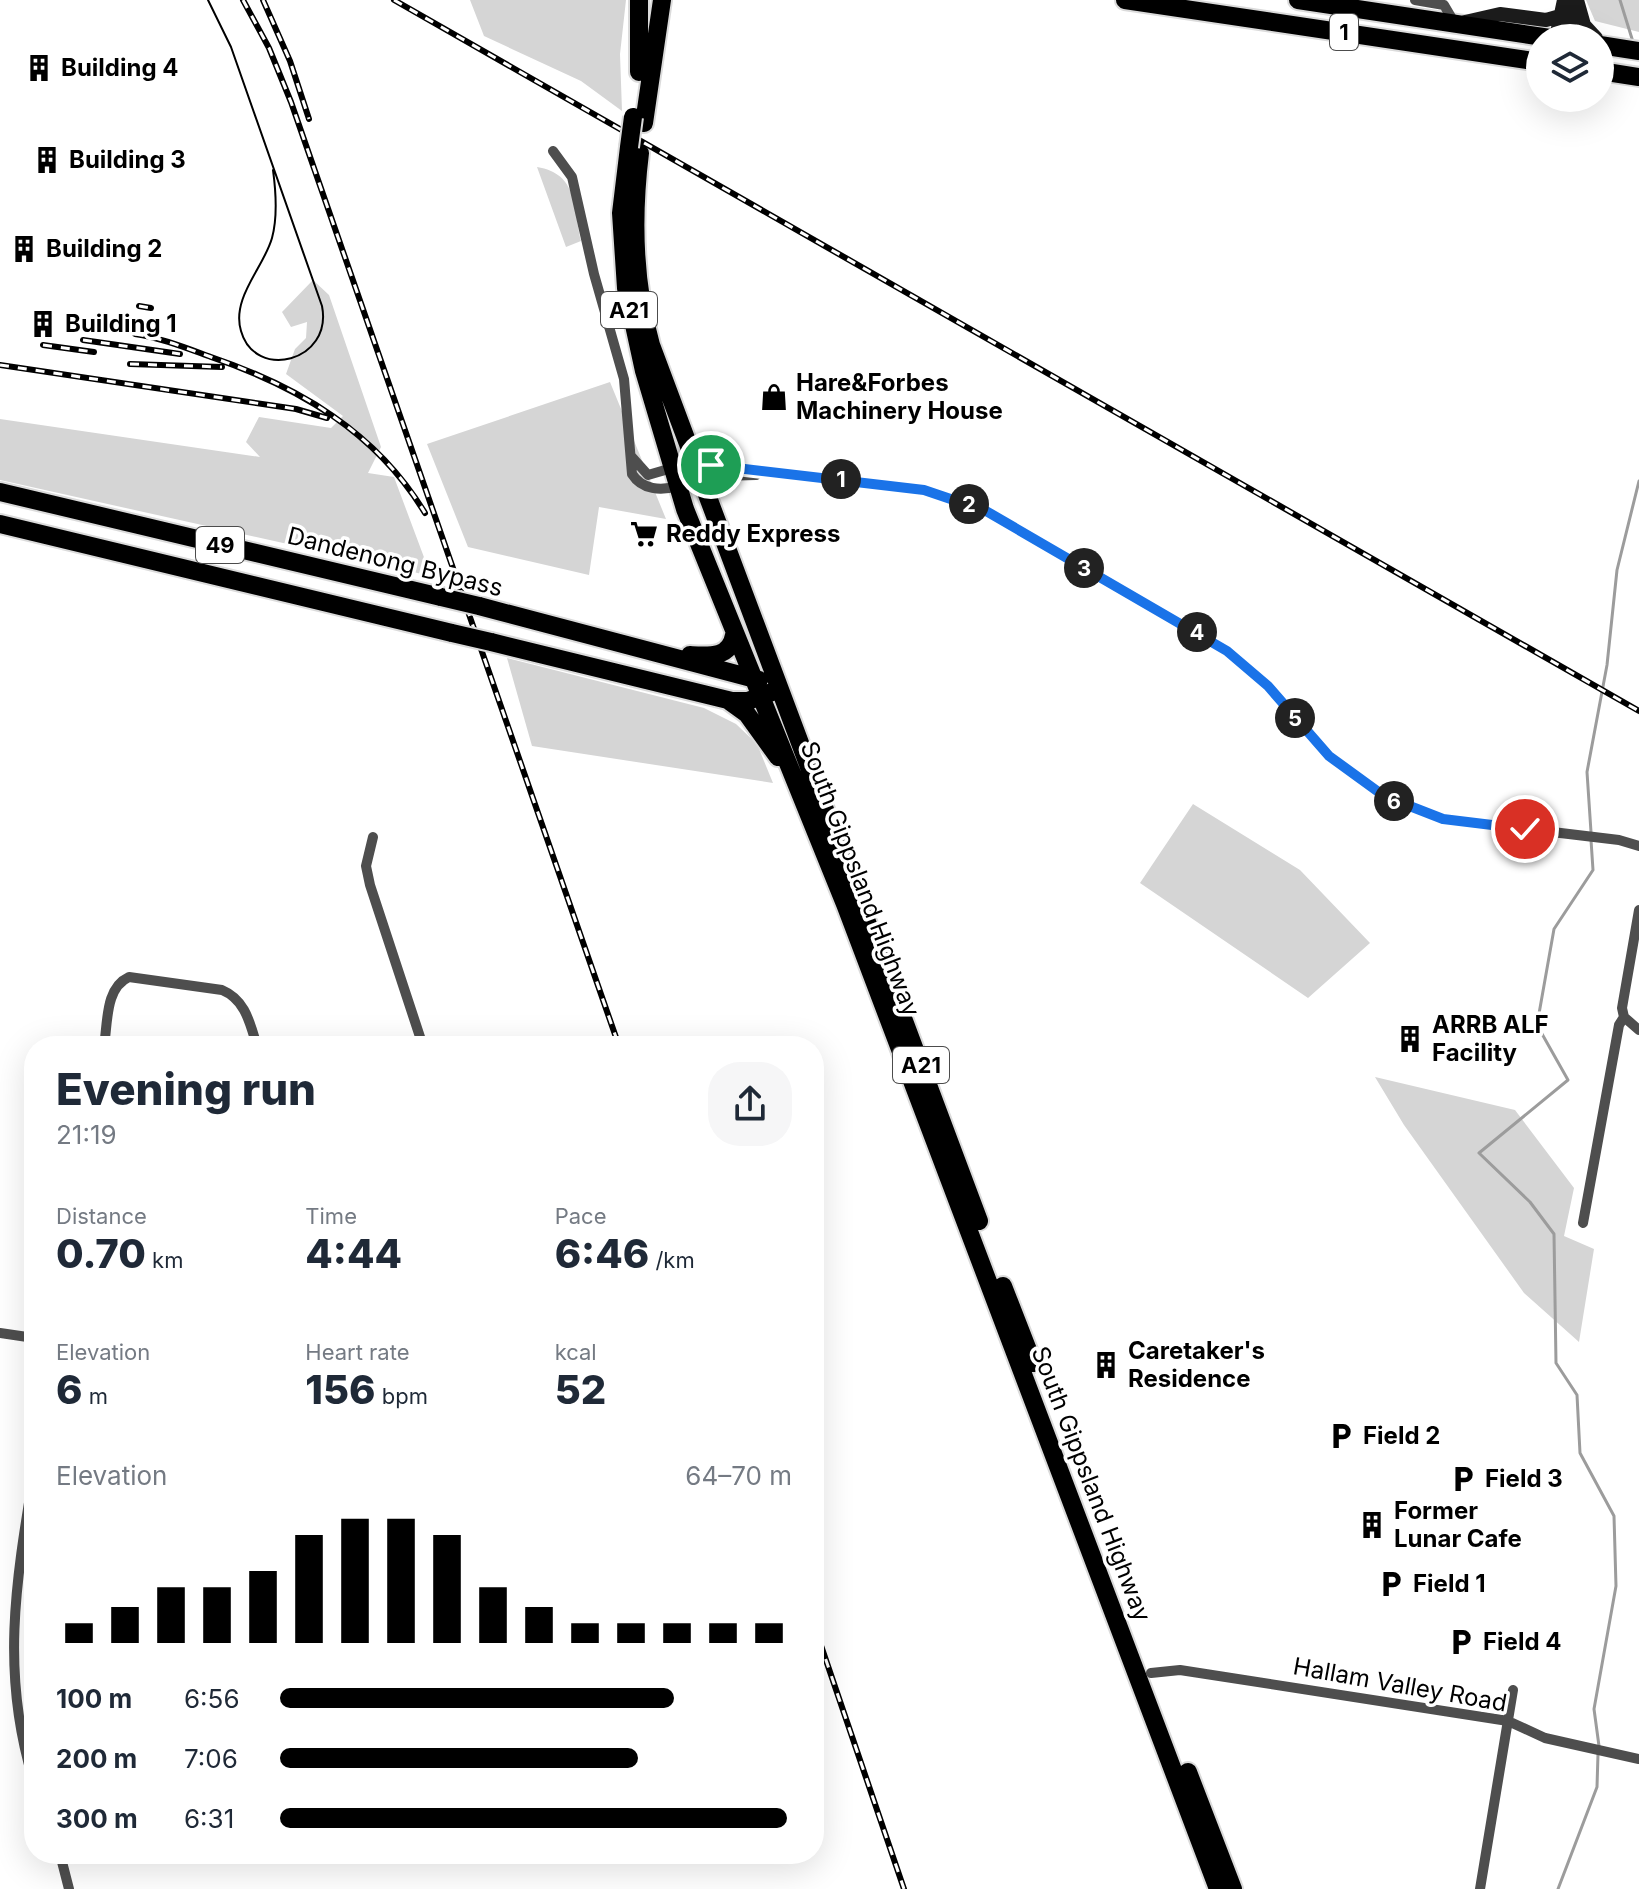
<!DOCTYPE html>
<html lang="en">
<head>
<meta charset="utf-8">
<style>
	body { margin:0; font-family:Inter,sans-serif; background:#f6f6f7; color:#1f2937; height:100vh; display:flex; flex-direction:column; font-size:30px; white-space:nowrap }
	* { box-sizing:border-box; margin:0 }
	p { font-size:26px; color:#747a83 }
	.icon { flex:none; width:44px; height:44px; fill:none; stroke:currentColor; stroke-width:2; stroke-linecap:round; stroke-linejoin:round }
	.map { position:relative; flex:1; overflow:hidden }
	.panel { position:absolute; left:24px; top:1036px; width:800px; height:828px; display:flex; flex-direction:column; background:#fff; border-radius:32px; box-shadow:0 8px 32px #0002 }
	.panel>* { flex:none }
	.controls { position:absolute; left:1526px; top:24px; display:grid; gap:16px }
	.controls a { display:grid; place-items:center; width:88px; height:88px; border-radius:50%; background:#fff; box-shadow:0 8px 32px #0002; font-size:40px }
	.pin { position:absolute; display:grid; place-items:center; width:68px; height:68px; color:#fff; margin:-34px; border:4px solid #fff; border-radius:50%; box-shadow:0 2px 8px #0007 }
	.km { position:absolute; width:40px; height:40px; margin:-20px; border-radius:50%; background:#222; color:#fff; font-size:22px; line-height:40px; text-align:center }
	.round { display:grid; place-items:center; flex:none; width:84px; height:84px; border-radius:32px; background:#f6f6f7 }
	.summary { display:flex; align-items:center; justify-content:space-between; height:136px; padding:0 32px }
	h1 { font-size:44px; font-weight:800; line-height:60px }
	.figures { display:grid; grid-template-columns:repeat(3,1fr); gap:12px; height:136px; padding:8px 32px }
	.figures div { display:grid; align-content:center }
	.figures b { font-size:40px; font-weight:800 }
	.figures small { font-size:22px; font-weight:400 }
	.figures p { font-size:22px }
	.chart { height:224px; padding:16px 32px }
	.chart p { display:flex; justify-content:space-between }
	.chart svg { width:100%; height:144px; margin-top:8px; stroke:#000; stroke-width:6 }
	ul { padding:0 32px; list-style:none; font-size:26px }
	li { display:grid; grid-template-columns:128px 96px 1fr; align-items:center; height:60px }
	li i { height:20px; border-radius:10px; background:#000 }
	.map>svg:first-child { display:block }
	.green { fill:#d5d5d5 }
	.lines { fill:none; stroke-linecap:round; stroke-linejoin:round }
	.stream { stroke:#9c9c9c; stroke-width:3 }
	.highway-casing { stroke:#dbdbdb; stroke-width:22 }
	.street { stroke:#4e4e4e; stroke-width:10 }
	.secondary { stroke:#1b1b1b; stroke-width:14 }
	.highway { stroke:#000; stroke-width:18 }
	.tram { stroke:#000; stroke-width:2 }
	.rail-casing { stroke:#000; stroke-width:6 }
	.rail { stroke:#fff; stroke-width:3; stroke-dasharray:9; stroke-linecap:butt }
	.highway-bridge-casing { stroke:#dbdbdb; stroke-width:22; stroke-linecap:butt }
	.highway-bridge { stroke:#000; stroke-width:18 }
	.route-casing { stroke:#fff; stroke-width:16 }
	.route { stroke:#1a73e8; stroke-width:10 }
	.labels { text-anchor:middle; stroke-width:7; stroke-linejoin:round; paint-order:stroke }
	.shield { fill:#fff; stroke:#4c4c4c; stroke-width:2 }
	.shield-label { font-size:22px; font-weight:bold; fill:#000 }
	.poi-label { font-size:24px; font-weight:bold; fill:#000; stroke:#fff; text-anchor:start }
	.street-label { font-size:24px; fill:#000; stroke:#fff }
</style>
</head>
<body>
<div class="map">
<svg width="1639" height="1889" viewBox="0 0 1639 1889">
	<rect width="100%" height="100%" fill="#fff"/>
	<path class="green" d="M470,0H626L620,54L622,111L581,81L484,36Z
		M1586,0H1639V32L1595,21Z
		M537,167C578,174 573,206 581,241L566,247Z
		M313,280L329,295L381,447L368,473L394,477L431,576L0,480V419L260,457L246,442L259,417L331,428L343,416L286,374L295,349L306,338L307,322L291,327L282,312Z
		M610,382L666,519L599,507L589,575L468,547L427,444Z
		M507,658L704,708L736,724L757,744L773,783L532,746Z
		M1193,804L1300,870L1370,943L1308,998L1140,883Z
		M1375,1077L1515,1110L1574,1188L1564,1236L1594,1249L1579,1342L1524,1293L1404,1125Z"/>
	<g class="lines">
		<path class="stream" d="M1620,0L1633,42
			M1591,832L1587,772L1607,665L1617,570L1639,481
			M1591,840L1593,870L1554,929L1537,1025L1568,1080L1479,1153L1530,1202L1554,1234L1556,1363L1577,1395L1580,1453L1614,1516L1616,1586L1594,1709L1599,1746
			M1558,1889L1597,1787L1598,1754"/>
		<g class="highway-casing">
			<path id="highway" d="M639,0V72
				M1125,0L1540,62
				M1298,0L1550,38
				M1600,45L1639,51
				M1600,71L1639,77
				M644,123L662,0
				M629,147L621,213L626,288L644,371L685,509L845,904L1218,1889
				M640,153C632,218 633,281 651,345L979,1221
				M0,492L441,597
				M0,524L452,633
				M479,606L759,680
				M491,642L732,701H748L772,692
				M690,655C710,656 730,658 734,635
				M729,701L747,714L778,757
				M1003,1286L1033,1363
				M1188,1772L1233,1889"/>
		</g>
		<path class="street" d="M1415,0L1444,5L1454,22
			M553,151L572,177L594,274L624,379L632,474C642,490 661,491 678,486
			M631,456L648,475L672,468
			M695,466H738L912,488L957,499L1011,525L1227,651L1268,686L1329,756L1384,796L1419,812L1452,820L1619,840L1639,846
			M705,494L721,476L756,475
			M373,837L366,866L370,885L423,1046
			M1624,1017L1622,1008L1639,910
			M1624,1017L1639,1030
			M104,1046C108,1022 105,988 129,977L222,990C246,1000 250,1024 257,1046
			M1583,1223L1619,1025L1624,1017
			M0,1333L34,1338
			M34,1472C16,1581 0,1674 34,1782
			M1151,1673L1180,1670L1508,1721L1545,1738L1639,1759
			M60,1854L69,1889
			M1480,1889L1513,1690"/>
		<path class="secondary" d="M1577,0L1584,25L1596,38
			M1465,22L1500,14L1546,20L1560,16
			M1556,38L1564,0
			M1568,38L1572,0"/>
		<use href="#highway" class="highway"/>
		<path class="tram" d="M208,0L231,47L322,306C333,362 255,381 241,331C231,298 264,267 272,238C278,216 276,192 273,170"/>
		<g class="rail-casing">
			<path id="rail" d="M243,0L269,48L291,102L619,1046
				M263,0L290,61L309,119
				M394,0L1639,711
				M139,306L151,308
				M85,326L97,328
				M135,334C161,338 186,348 211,357C299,387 376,432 425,513
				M83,340L180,354
				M43,345L94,352
				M130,364L222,367
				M0,365L296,409L327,418
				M814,1625L904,1889"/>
		</g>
		<use href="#rail" class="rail"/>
		<g class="highway-bridge-casing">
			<path id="highway-bridge" d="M629,147L633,117
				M441,597L479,606
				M452,633L491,642"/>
		</g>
		<use href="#highway-bridge" class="highway-bridge"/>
	</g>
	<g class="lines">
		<g class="route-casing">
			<path id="route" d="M711,465L924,490L986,511L1227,651L1268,686L1329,756L1384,796L1443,819L1525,829"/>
		</g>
		<use href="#route" class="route"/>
	</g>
	<defs>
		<g id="building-bare" transform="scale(2.16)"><path d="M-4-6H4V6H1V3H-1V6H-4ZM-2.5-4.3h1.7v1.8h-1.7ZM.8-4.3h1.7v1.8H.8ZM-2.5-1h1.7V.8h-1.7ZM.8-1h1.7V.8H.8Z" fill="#000" stroke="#fff" stroke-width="2.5" paint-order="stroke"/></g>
		<g id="shop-bare" transform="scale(2.16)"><path d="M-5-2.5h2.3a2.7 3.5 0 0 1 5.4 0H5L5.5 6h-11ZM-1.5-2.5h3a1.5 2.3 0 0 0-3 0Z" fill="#000" stroke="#fff" stroke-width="2.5" paint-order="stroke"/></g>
		<g id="supermarket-bare" transform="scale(2.16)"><path d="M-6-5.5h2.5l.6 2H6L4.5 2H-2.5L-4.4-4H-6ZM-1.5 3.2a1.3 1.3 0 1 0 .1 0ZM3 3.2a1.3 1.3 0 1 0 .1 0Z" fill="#000" stroke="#fff" stroke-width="2.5" paint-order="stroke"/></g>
		<g id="parking-bare" transform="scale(2.16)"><path d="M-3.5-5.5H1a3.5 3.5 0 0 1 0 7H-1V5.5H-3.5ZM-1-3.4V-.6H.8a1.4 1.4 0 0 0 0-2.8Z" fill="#000" stroke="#fff" stroke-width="2.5" paint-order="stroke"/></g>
	</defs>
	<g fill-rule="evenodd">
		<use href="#building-bare" x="39" y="68"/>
		<use href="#building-bare" x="47" y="160"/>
		<use href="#building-bare" x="24" y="249"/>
		<use href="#building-bare" x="43" y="324"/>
		<use href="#shop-bare" x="774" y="397"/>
		<use href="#supermarket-bare" x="644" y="534"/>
		<use href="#building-bare" x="1410" y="1039"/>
		<use href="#building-bare" x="1106" y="1365"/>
		<use href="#parking-bare" x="1341" y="1436"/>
		<use href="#parking-bare" x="1463" y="1479"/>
		<use href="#building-bare" x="1372" y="1525"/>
		<use href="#parking-bare" x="1391" y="1584"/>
		<use href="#parking-bare" x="1461" y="1642"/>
	</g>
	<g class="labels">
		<g class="shield">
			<rect x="1330" y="14" width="28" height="36" rx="6"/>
			<rect x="601" y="292" width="56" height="36" rx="6"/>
			<rect x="196" y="527" width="48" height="36" rx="6"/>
			<rect x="893" y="1047" width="56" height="36" rx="6"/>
		</g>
		<g class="shield-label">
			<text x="1344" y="40">1</text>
			<text x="629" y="318">A21</text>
			<text x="220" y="553">49</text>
			<text x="921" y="1073">A21</text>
		</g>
		<g class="poi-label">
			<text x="61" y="76">Building 4</text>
			<text x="69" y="168">Building 3</text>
			<text x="46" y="257">Building 2</text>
			<text x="65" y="332">Building 1</text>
			<text x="796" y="391">Hare&amp;Forbes<tspan x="796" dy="28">Machinery House</tspan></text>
			<text x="666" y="542">Reddy Express</text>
			<text x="1432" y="1033">ARRB ALF<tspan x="1432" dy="28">Facility</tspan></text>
			<text x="1128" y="1359">Caretaker's<tspan x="1128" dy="28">Residence</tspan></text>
			<text x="1363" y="1444">Field 2</text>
			<text x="1485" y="1487">Field 3</text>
			<text x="1394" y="1519">Former<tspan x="1394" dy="28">Lunar Cafe</tspan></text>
			<text x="1413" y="1592">Field 1</text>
			<text x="1483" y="1650">Field 4</text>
		</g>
		<g class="street-label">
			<text transform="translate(395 562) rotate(14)" y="8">Dandenong Bypass</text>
			<text transform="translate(860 879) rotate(69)" y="8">South Gippsland Highway</text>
			<text transform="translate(1091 1484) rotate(69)" y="8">South Gippsland Highway</text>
			<text transform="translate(1400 1685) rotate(10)" y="8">Hallam Valley Road</text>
		</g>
	</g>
</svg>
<div class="controls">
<a><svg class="icon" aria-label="layers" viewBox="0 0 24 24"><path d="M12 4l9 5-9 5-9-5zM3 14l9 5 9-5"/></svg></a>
</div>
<div class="pin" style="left:711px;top:465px;background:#1e9e55"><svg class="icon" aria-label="arrive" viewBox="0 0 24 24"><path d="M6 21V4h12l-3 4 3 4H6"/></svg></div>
<div class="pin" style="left:1525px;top:829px;background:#d93025"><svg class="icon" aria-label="check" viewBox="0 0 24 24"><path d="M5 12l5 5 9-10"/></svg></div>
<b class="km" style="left:841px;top:479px">1</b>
<b class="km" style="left:969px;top:504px">2</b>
<b class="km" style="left:1084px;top:568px">3</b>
<b class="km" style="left:1197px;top:632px">4</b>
<b class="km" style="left:1295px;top:718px">5</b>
<b class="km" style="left:1394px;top:801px">6</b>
<section class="panel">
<div class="summary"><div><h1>Evening run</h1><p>21:19</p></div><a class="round"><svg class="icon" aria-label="share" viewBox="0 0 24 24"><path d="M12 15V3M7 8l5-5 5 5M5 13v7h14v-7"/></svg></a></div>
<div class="figures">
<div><p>Distance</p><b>0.70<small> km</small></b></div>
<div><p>Time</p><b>4:44</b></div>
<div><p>Pace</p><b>6:46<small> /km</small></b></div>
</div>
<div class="figures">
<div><p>Elevation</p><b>6<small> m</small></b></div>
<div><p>Heart rate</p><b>156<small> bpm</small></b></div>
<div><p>kcal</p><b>52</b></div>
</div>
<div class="chart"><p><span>Elevation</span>64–70 m</p>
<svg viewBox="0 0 160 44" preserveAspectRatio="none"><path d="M5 44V38M15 44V33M25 44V27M35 44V27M45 44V22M55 44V11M65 44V6M75 44V6M85 44V11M95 44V27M105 44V33M115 44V38M125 44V38M135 44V38M145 44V38M155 44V38"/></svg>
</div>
<ul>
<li><b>100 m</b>6:56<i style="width:77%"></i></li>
<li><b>200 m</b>7:06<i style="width:70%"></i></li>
<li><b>300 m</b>6:31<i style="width:99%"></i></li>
</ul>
</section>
</div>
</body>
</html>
